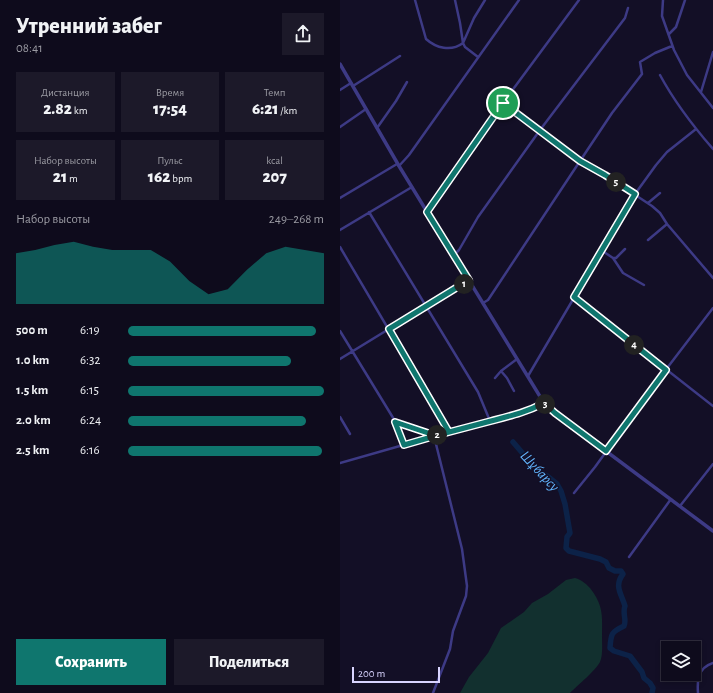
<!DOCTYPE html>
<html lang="ru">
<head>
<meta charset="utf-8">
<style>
	body { margin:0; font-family:"Alegreya Sans",sans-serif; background:#1c1929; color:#f1f3f6; height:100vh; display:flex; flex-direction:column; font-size:15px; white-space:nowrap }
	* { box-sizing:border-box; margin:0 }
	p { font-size:13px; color:#9b9ba3 }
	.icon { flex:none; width:22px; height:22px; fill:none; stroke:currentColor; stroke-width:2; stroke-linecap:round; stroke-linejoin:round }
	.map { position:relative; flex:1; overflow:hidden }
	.sheet { display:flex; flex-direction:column; background:#0e0b1c; width:340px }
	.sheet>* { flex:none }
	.controls { position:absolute; left:321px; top:641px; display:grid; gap:8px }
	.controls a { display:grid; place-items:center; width:40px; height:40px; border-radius:0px; background:#0e0b1c; box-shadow:0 2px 6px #0003,0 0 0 1px #2e2b3b; font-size:20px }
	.scale { position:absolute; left:12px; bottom:10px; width:88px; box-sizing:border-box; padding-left:4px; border:2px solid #d9d4ff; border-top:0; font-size:11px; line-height:14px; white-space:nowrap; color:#d9d4ff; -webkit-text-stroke:3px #130f26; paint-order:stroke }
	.pin { position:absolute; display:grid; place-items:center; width:34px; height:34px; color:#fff; margin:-17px; border:2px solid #fff; border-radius:50%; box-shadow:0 1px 4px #0007 }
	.km { position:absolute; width:20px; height:20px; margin:-10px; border-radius:50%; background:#222; color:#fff; font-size:11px; line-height:20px; text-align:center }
	.round { display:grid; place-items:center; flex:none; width:42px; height:42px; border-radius:0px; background:#1c1929 }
	.headline { display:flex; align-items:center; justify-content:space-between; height:68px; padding:0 16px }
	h1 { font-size:22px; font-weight:800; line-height:30px }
	.metrics { display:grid; grid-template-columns:repeat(3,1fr); gap:6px; height:68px; padding:4px 16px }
	.metrics div { display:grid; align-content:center; border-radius:0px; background:#1c1929; text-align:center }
	.metrics b { font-size:17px; font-weight:800 }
	.metrics small { font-size:11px; font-weight:400 }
	.metrics p { font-size:11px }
	.chart { height:112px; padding:8px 16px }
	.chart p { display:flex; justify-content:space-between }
	.chart svg { width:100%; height:72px; margin-top:4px; fill:#0f766e; opacity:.7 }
	.primary-button { display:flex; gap:8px; margin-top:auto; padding:8px 16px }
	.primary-button a { flex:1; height:46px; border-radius:0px; background:#0f766e; color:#fff; font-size:16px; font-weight:800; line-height:46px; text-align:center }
	.primary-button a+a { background:#1c1929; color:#f1f3f6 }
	ul { padding:0 16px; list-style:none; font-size:13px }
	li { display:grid; grid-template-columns:64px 48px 1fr; align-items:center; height:30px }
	li i { height:10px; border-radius:5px; background:#0f766e }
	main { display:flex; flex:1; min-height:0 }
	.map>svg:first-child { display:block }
	.green { fill:#12302f }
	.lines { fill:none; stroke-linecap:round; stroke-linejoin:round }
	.river { stroke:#0c2248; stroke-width:5.5 }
	.minor { stroke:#3d3a85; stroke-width:2.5 }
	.tertiary { stroke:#3d3a85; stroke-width:3.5 }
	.route-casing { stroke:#fff; stroke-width:8 }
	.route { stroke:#0f766e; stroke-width:5 }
	.labels { text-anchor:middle; stroke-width:3; stroke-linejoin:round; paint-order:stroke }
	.water-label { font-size:15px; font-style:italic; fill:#62b6ff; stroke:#130f26 }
</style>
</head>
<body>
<main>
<section class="sheet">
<div class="headline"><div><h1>Утренний забег</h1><p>08:41</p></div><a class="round"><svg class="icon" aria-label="share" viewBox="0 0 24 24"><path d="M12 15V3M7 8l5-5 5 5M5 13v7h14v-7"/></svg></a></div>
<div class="metrics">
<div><p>Дистанция</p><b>2.82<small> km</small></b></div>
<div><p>Время</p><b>17:54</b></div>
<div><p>Темп</p><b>6:21<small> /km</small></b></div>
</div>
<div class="metrics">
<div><p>Набор высоты</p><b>21<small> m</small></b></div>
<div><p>Пульс</p><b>162<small> bpm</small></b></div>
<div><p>kcal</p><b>207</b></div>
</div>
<div class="chart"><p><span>Набор высоты</span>249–268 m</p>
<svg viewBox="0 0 160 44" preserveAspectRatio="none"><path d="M0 44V13L10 11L20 8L30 6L40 9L50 11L60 11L70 11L80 18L90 30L100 38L110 35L120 23L130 13L140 9L150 11L160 13V44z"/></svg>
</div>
<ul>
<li><b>500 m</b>6:19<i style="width:96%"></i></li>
<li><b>1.0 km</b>6:32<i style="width:83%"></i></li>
<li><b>1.5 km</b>6:15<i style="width:100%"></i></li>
<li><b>2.0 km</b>6:24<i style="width:91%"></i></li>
<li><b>2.5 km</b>6:16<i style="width:99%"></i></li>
</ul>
<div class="primary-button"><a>Сохранить</a><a>Поделиться</a></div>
</section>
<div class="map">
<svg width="373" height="693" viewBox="0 0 373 693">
	<rect width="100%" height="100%" fill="#130f26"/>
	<path class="green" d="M235,578C242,580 245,583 250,588C264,606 262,616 262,637C262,645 263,655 260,662C256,670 237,686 230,693H120L129,677L148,653L161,628L184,612L192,603L208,594L226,580Z"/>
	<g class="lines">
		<path class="river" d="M173,442L197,470L207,476L217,484L221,491L225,504L230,533L227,537L226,548L229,551L260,559L266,562L269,568L275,571H281L283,574C274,586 281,593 285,606C282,613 287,620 284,626C271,632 271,634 270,648L274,651L290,656L302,672L304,678L310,683L313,688L312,693"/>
		<path class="minor" d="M75,0L86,39C96,48 111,52 123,43L134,18L145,0
			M115,0L120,23L123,43L125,47L138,57
			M323,0L322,16L334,50L347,75L373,108
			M329,34L336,27L345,0
			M320,75C334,101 353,126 373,149
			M13,86L60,56
			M0,90L11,83
			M361,92L373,52
			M163,103L240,161L265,175L312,206L320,213L327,224L373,278
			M0,127L26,109
			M37,128L56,101L67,82
			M59,166L69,155L179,0
			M0,198L57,164
			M308,203L320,193
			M29,212L138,392L150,421
			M87,212L163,103L239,0
			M0,230L72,187
			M308,240L327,224
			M0,247L109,432
			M261,250L273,258H276L285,249
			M114,255L119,250L138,217L200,130L285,18L288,8
			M273,258L283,273L304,285
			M234,297L373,406
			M143,303L148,300L240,161L272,113L302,74L300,62L315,53L332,46
			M0,331L55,421L64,445
			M0,359L129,280
			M161,371L167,378L174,391
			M188,376L295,194L316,165L327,152L356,129
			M155,378L161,371L177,359
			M0,417L10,434
			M55,421L91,434L94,436L122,549L127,586L126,596L113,631L110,649L93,693
			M0,463L109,432L189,411L204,403
			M234,493L255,467L321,376L373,308
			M340,506L373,464
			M289,557L331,499
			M358,693C357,680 358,668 373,663"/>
		<path class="tertiary" d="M0,64L59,166L204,403L215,413L373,531"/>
	</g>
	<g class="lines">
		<g class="route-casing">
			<path id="route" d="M163,103L87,212L129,280L49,329L109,432L64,445L55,422L91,434L94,436C113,431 132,426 151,421C170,416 187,412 204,403L215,413L266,451L326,370L234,297L295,194L265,175L240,161L163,103"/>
		</g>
		<use href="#route" class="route"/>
	</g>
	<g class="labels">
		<g class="water-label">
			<text transform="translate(200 471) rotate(47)" y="5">Шұбарсу</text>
		</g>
	</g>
</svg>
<div class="controls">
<a><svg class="icon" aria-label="layers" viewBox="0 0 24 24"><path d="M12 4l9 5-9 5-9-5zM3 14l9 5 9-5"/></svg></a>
</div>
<div class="scale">200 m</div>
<div class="pin" style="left:163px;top:103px;background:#1e9e55"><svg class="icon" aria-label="arrive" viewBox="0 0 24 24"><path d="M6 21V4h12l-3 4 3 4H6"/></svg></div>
<b class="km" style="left:124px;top:284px">1</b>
<b class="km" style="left:97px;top:435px">2</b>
<b class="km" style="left:205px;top:404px">3</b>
<b class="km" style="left:294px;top:345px">4</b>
<b class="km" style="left:276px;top:182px">5</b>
</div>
</main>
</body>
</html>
